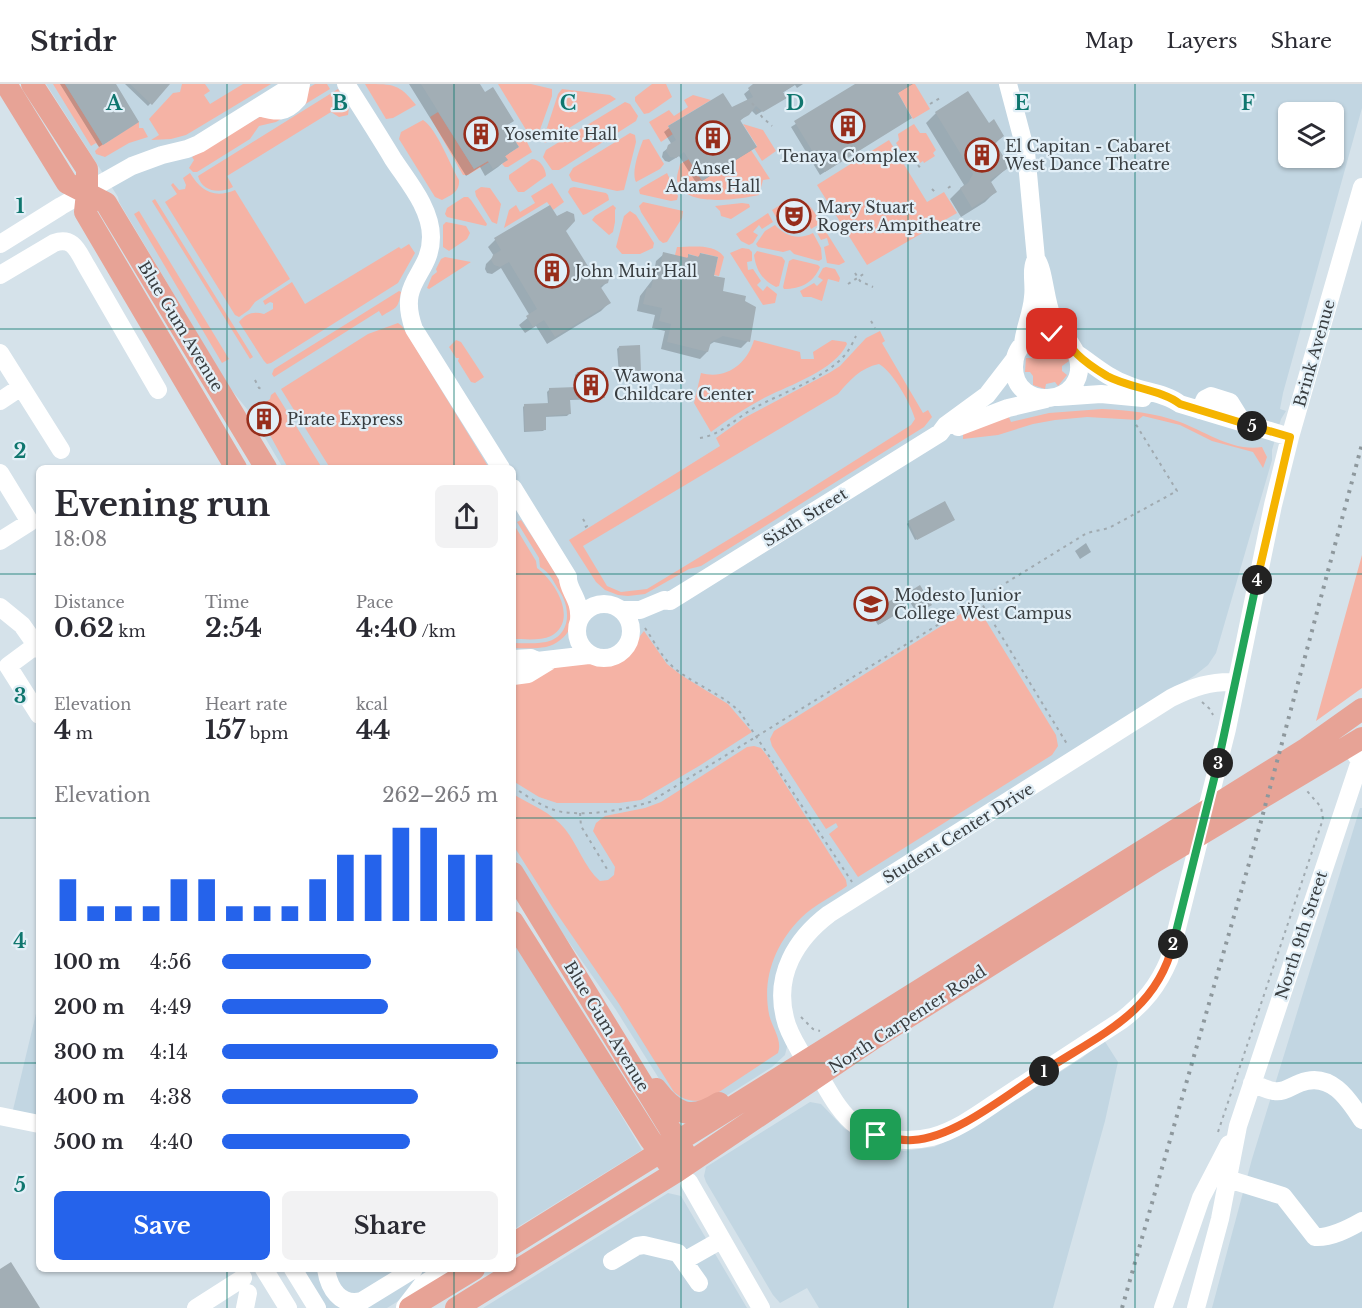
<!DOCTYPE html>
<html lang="en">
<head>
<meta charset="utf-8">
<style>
	body { margin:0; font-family:"Libre Baskerville",serif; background:#f2f2f3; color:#2b2b33; height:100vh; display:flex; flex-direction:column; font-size:22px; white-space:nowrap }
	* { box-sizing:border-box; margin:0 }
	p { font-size:20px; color:#7c7c81 }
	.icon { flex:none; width:33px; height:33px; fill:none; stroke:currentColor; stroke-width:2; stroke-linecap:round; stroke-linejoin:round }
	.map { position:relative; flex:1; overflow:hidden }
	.side { position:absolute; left:36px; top:381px; width:480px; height:807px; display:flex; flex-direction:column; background:#fff; border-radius:9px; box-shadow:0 2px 4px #0004 }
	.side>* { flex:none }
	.fabs { position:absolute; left:1278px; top:18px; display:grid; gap:12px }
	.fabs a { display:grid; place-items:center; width:66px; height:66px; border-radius:9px; background:#fff; box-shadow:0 2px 4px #0004; font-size:30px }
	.pin { position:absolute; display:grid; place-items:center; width:51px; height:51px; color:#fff; margin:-26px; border-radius:12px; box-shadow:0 3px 9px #0006 }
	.km { position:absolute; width:30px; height:30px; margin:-15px; border-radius:50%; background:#222; color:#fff; font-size:16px; line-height:30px; text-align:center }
	.round { display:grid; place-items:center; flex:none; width:63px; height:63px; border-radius:9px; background:#f2f2f3 }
	.headline { display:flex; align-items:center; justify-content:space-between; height:102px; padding:0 18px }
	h1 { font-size:33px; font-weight:800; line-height:45px }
	.figures { display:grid; grid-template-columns:repeat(3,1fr); gap:9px; height:102px; padding:6px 18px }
	.figures div { display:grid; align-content:center }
	.figures b { font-size:26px; font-weight:800 }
	.figures small { font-size:16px; font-weight:400 }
	.figures p { font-size:16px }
	.chart { height:168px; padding:12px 18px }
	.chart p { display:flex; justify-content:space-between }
	.chart svg { width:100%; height:108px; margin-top:6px; stroke:#2563eb; stroke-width:6 }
	.cta { display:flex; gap:12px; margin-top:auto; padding:12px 18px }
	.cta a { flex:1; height:69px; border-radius:9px; background:#2563eb; color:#fff; font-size:24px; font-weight:800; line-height:69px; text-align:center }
	.cta a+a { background:#f2f2f3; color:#2b2b33 }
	ul { padding:0 18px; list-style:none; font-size:20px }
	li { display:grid; grid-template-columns:96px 72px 1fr; align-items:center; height:45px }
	li i { height:15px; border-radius:8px; background:#2563eb }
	header { display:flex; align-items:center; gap:36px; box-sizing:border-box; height:84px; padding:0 30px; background:#fff; border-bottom:2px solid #e1e1e2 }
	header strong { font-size:28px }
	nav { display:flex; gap:33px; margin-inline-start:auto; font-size:21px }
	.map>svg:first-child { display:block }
	.built { fill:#c2d6e2; fill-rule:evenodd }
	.green { fill:#f5b3a5; fill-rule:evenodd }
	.shadow { fill:#0003 }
	.building { fill:#a2aeb5 }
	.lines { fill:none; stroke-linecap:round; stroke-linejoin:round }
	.path { stroke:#a0aab0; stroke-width:2; stroke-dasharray:3 4.5; stroke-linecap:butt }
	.minor { stroke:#fff; stroke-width:18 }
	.major { stroke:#e7a396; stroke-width:22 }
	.rail { stroke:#8e989d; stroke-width:4; stroke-dasharray:3 6; stroke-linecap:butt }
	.split-1-casing { stroke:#fff; stroke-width:12 }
	.split-2-casing { stroke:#fff; stroke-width:12 }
	.split-3-casing { stroke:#fff; stroke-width:12 }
	.split-4-casing { stroke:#fff; stroke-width:12 }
	.split-5-casing { stroke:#fff; stroke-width:12 }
	.split-6-casing { stroke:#fff; stroke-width:12 }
	.split-1 { stroke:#f0652b; stroke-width:8 }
	.split-2 { stroke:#f0652b; stroke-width:8 }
	.split-3 { stroke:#22a559; stroke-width:8 }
	.split-4 { stroke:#22a559; stroke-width:8 }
	.split-5 { stroke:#f5b400; stroke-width:8 }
	.split-6 { stroke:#f5b400; stroke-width:8 }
	.grid { fill:none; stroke:#0f766e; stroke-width:1.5; stroke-opacity:0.55 }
	.labels { text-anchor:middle; stroke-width:4.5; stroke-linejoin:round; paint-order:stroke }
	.poi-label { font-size:16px; fill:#393e41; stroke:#e2eff7; text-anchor:start }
	.street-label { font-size:16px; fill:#393e41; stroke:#e2eff7 }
	.grid-label { font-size:20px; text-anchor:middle; font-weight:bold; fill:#0f766e; stroke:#e2eff7; stroke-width:4.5; stroke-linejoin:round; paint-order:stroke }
</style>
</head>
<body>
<header>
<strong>Stridr</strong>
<nav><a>Map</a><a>Layers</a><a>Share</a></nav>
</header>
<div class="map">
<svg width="1362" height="1224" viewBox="0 0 1362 1224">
	<rect width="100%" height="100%" fill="#d5e2ea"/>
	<path class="built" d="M46,0H1362V24L1283,309L1280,325L1286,327L1281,335L1272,366V376L1216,569L1208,581L1194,592L1067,673L792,857L787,963L785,971L772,983L715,1019L691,1024L663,1001L616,926L554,837L513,771V384H283L251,330L229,303L119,118L118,113ZM1288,28H1334V74H1288Z
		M1360,724H1362V1224H1212L1252,1075Z
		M513,851L642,1066L513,1146Z
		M39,917V1036L12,1030Z
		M1104,956L1118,978L1105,1037L1053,1224H819L807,1204L780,1219L773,1211L706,1098L704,1092L706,1083L810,1018L821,1020L845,1045L883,1064L904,1067L934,1063L964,1049L1082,974Z
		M668,1109L681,1112L747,1224H483Z
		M298,1185H450L387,1224H323Z"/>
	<path class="green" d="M53,0H65L103,61L139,37V44H143L148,53L129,59L105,73L96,70L95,67L99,63L96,59L91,62Z
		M182,0H205L210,7L204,11L210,20L243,0H271L186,51L171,55L151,56L159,51L149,35L173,9L180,8Z
		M315,0H327L330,5L276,38L259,42L250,55L197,88H193L189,84L194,76L192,73Z
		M365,0C395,0 399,0 416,21L393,34L386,35Z
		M498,0H531L552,5V12L536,57L531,54Z
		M652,0H666L672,13L649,29L644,30L635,17V13Z
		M912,0H915L930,25L913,35L898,9Z
		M338,5L349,24L348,31L339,33L331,28L227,92L233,103C220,110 202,108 198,92Z
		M562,5L610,11L616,15L545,59L543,56L558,10Z
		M693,11L711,16L668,42L673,50L661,58L649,38L669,26L674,32L688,23L684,16Z
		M625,18L630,20L638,32L636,37L559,86H552L543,73L546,66Z
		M438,28L474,85L488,77L489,78L468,91H463L430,33Z
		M423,36C437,45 450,81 459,96C460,108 451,111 442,116L435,113L399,55L401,48Z
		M743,40L763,46L776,67L762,77L754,64L757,62Z
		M914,40L920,49H926L936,66L933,69L935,72L924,79L923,77L920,79L917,73L908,78L896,59L899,56L898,50Z
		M630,49L635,51L636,58L624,106L617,107L572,97L569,91L573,84Z
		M522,54L526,56L532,68L508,83H505L502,80L507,76L505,72L519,63L516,58Z
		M649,55L664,80L660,85L636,98C631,88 639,67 643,56Z
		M889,56L927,118L944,108L957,129L867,181L817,101Z
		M751,66L770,95L763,96L759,111C740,115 686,124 678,99C675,94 679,86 680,80L689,75Z
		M532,75C540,75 546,85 546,92L524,108H518L509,95V91Z
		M190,89C201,107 214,115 235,106L290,195L255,218L249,226L239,233L235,231L165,118L177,110L171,101L173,99L179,106L185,105L186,101L183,94Z
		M667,89L678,112L677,116L671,117L640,110L639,106L641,104Z
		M552,99L564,118L553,126L547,118L504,144L509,126L516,121L520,128L535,119L531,112Z
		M481,103L490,104L501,120L497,140L492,138L476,112L475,107Z
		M574,103L606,109L608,111L609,116L586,130L583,131L568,108L570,104Z
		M464,113H468L471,116L487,140L486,142L447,133L445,130L447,124Z
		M155,115L253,273L250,275L152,117Z
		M790,115C808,114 813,126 821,139L811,145L803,128L792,123L776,133L772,126Z
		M643,118L683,127L682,134L667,158L663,159L659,156L641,128L639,122Z
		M742,119L749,120L750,123L731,135L721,132L720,127L715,122Z
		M613,121L616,124L615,126V138L613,148L609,151L592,136L595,132Z
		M139,127L229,275L222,279L134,130Z
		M630,127L636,131L654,159L653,164L640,170H622L616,163L624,132Z
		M768,129L773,138L762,145L759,141L753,148L758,151L753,159L749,161L741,157L736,150Z
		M446,138L466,142L470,149L467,155L449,167L443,163V141Z
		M775,141C786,153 799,156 813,149L821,164L822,175L819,177L794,170L790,166L783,168L758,163L756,160L765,147Z
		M823,143L845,178L839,181L827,179L824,163L829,161L827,154L821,156L816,147Z
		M409,160L415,169L398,199L271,279L267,280L264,277L239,238C246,229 254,227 264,230L273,225V219L270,218L265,221L263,217L292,198L305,220L399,163L401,165Z
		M677,163C691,163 715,159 724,173L719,192L714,191L718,173L701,169L699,173L689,170L686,178L675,171Z
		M742,164L749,165L752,168V177L747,178L748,186L753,185L761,197L757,201L763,207L767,202L777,210L775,219L763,221L730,169Z
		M757,167L782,173L785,177L779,202L776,203C762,196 756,186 754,171Z
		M445,173L471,178L429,205L427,204L432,192L437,188L436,185L441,175Z
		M793,175L818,181L820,183C813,199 801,205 784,205L783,203L789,177Z
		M826,183L835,185L840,194L839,198L828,195L822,217L811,213H803L800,207L814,199L817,202L823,196L818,193L823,184Z
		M399,207L401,208C398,226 396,223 382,232L379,227L274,293L272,290L274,285Z
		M398,239L402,242L489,384H330L281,305L368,250Z
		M880,247L885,257L882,259L923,329L928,326L932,333L924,343L701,482L689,485L645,510L628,512L618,511L605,506L596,498L569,456L720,362L716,354L744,334L829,289L840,282L866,254ZM879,280C893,288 911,320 915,335L911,341L769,431L647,505L621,508L607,502L583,462L838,310C850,296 860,284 879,280Z
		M456,256L461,258L484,293L475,299L471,298L458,277L459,274H456L449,263Z
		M754,256L800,268L801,275H814L813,268L832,256L846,258L847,260C835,286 790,301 766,313C747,323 728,335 711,348L694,319L701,289C726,296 747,280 754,256Z
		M1043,260H1049V265L1054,269L1061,265L1069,277L1062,282V287L1067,291L1058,302L1055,298L1046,300L1045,305L1033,301V292L1030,288H1025L1026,274H1032L1035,271L1034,264Z
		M275,308L322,384H288L265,342L270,338L264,327L258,330L255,325L259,319L261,322L270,315L271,311Z
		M1102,325C1128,326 1155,329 1180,338C1206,348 1234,368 1262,363L1267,373L1263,384L1253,368L1212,357L1180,341L1143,332L1138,336L1087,333L1055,336L1033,340L998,351L963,355V349L1008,331L1011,338L1049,329Z
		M521,436C534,456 574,512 573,534C572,548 559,560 546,563C535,565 523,564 513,564V559C524,559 536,560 546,558C571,552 571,525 560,508C554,499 550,488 540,483L539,474L517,438Z
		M513,439L536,477L537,484C555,497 579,536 551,552C540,557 525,555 513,555Z
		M1362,471V604L1316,637Z
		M970,524L980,527L1056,651L1058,662L1052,671L858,793L829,750L838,743L836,739L826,745L772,662L770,655L774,647Z
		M644,547L667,580L681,591L728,620L752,648L699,682L641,716L619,719H557L539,713L513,697V596C535,588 561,578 585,578C596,579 606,584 617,578C630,572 635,557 644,547Z
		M754,662L761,664L768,673L846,796L847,802C832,813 814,821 801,834C775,860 762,894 769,930C771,942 783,956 778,969L707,1016C693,1018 685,1017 674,1008L619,920L553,824L513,761V710C531,721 551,728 565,745C578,761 584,783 600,797L608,796L614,791L615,783L593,747L596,739L605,732L645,724L661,718L747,663Z"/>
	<path class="shadow" d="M60,0H114L134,40L99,63Z
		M125,0H168L148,22Z
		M409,0H478L484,10L512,37L505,43L517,63L504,73L506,76L498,83L485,92L480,83L466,92Z
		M756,0H803L797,4L795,1L782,9L785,14L781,17V16L756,31L751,26L739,38L755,63L750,67L697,100L679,72L669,78L665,77L662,73L663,68L672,61L664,48L669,44L723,11L731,25L748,17L744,10Z
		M857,0H913L896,10L911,33L820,91L791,43Z
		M936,29L1002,52L994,61L1008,83L990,99L995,108L985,118L961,133L950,115L964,101L926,39Z
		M564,146L590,188L607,198L600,205L609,219L601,227L547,260L536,242L525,249L519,241L530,232L501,184L492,190L487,189L485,185L486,180L494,172L488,163L495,156Z
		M664,170L686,175L689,172L697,174L701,170L748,257L741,264L714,258L709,261L707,268L700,275L661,265L665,247L652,244L655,231L637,227L640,212L653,195L656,177Z
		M619,263L639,287L637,289L619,290L617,265Z
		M577,289L604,313L602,315L569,316V330L567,332L544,333L545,345L543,347L524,348L523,323L525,321L548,320L547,308L549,306L576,305L575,291Z
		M951,437L915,456L907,440L909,438Z
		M1086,459L1091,468L1080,475L1075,467Z
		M908,510L928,522L917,529L906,512Z
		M903,520L894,525L895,531L878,541L871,530Z"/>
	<path class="building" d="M65,0H116L139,38L103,61Z
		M130,0H170L152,21Z
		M421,0H480L485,8L493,3L514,37L506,42L519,63L505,72L508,76L493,85L488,77L474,85Z
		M753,0H796L783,8L787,14L763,28L756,22L749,31L740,36L757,63L702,97L684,68L676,74L670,73L666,67L668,61L676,56L668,42L723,9L732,23L753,13L748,4Z
		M855,0H912L898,9L912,34L825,88L794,37Z
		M968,7L989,39L994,35L1004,52L995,59L1010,83L990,96L997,108L972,124L960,104L968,99L973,90L935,28Z
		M550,121L557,132L567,127L574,130L575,137L566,147L591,187L599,185L611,188L608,199L600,202L611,219L555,253L544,236L533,243L526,232L537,225L509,178L500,183L494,181L491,176L493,171L501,166L494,154Z
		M663,168L688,174V170L699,173L700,169L718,173L714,192L725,194L723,207L746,212L745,217L756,223L750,258L723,252L711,258L708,268L667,258L671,240L659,237L662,224L643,220L647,203L651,204L654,192L658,193Z
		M640,261L641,288L620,289L619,262Z
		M604,287L605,314L570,315L571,330L546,332V346L525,347L524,320L549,319V304L577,303V288Z
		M945,417L955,436L917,456L908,437Z
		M920,501L932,521L920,528L907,509Z
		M902,510L907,518L895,524L898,529L880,540L872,527Z
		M11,1178L40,1224H0V1185Z"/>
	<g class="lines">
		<path class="path" d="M752,19L762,33L772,42
			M930,20L942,13
			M918,81L921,85
			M948,104L951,102
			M932,105L935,108
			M795,140V139
			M855,189L860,197L873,203
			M848,200L865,189
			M871,237L875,244
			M255,296L259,304L263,305
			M700,354C721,351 737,333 756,323C784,308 823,295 844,272C849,267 853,258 856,252
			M583,435L587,442L584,444
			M979,515L1067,660
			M645,544C654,557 661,572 673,583C694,601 721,609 740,628L852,798
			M1202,618L1210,625L1213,631
			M513,703C527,712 546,726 563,728C591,732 623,726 650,718L1087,449L1109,444L1177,407L1135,339
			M580,729L581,742L607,785
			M801,933L813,945L820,947
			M1218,1048L1323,735L1321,723L1307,707"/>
		<path class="minor" d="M346,0C362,25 378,50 393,75C408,98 431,124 431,153C431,192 396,196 414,245L501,384
			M1008,0L1026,68L1036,175C1030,186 1035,201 1033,213C1032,229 1024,246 1023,260
			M259,23C276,28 285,30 298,15L301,0
			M0,160L61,122L132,82L162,71L187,65L199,60L295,0
			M1036,175C1044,184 1045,217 1052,232C1058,245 1075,262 1078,274C1089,322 1014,329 1014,283C1014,273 1018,264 1025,258C1037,247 1053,249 1067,257
			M0,191L54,159C74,152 78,168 87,183L158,306
			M0,269L61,366
			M1076,269C1094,281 1108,294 1128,301C1145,308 1166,309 1180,320L1290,353
			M1058,313L1101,310L1143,314
			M0,317L21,303
			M1200,326L1205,315L1211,312L1230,318L1243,339
			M958,343L1008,324L1046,315
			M0,389L30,438L0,457
			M513,404L568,493C567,506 581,514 579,536
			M577 547a27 27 0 1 1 54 0a27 27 0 1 1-54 0Z
			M0,523L22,541L39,565
			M621,526H640L664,516L670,517L940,349L946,341L987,311L1014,276
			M39,559L8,582L39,631
			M513,575L531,574L537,577L589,571
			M513,592L528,590L551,576
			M805,976C798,963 788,949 785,934C774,891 796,855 829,830L1171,614C1193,603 1211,597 1235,598
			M819,991C829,1008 840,1030 857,1042C878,1056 907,1059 932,1053C959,1046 984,1026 1007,1011C1045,986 1084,961 1122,936C1144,919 1158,902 1169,876L1227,645L1273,421L1290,353L1362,103
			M1252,999C1259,1002 1267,1006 1274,1007C1284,1009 1291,1002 1300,999C1330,987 1348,1014 1362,1036
			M0,1032L39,1040
			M1218,1092L1283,1112L1315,1153C1331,1154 1348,1145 1362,1137
			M689,1098L761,1224
			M612,1177L637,1162L644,1161L678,1169L699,1199
			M684,1177L721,1156
			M264,1185L288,1224
			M293,1185L317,1224
			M326,1185C329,1204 340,1223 362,1217L414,1185
			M405,1223L422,1201L448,1185
			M196,1224L243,1194
			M245,1224L248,1209
			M1163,1224L1201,1114L1229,1060
			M1196,1224L1220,1135L1238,1042L1360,677L1350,662"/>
		<path class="major" d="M6,0L67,99L106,119L266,384
			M32,0L87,85V109L85,128L236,384
			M513,789L686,1071
			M513,838L650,1055L668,1079
			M656,1005C675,1030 691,1037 719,1019
			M513,1160L1307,664L1362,625
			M410,1224L474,1185
			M456,1224L676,1088L873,955L1156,777L1362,654"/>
		<path class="rail" d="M1122,1224L1260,741L1362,360"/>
	</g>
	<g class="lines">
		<g class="split-1-casing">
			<path id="split-1" d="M876,1051C889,1054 901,1057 913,1056C955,1054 1009,1009 1044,987"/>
		</g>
		<g class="split-2-casing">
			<path id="split-2" d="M1044,987C1099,951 1156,929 1173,860"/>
		</g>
		<g class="split-3-casing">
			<path id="split-3" d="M1173,860L1218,679"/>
		</g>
		<g class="split-4-casing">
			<path id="split-4" d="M1218,679L1257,496"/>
		</g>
		<g class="split-5-casing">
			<path id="split-5" d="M1252,342L1290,353L1257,496"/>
		</g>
		<g class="split-6-casing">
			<path id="split-6" d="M1052,250C1067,255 1067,260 1077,270C1085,278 1097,286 1107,292C1129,304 1163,306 1180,320L1252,342"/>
		</g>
		<use href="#split-1" class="split-1"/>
		<use href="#split-2" class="split-2"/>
		<use href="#split-3" class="split-3"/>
		<use href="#split-4" class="split-4"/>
		<use href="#split-5" class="split-5"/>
		<use href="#split-6" class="split-6"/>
	</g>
	<path class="grid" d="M227,0V384M454,0V384M681,0V1224M908,0V1224M1135,0V1224M0,245H1362M0,490H39M513,490H1362M0,734H39M513,734H1362M0,979H39M513,979H1362M227,1185V1224M454,1185V1224"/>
	<defs>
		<g id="building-ring" transform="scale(1.725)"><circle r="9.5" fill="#e2eff7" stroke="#972d1b" stroke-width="1.5"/><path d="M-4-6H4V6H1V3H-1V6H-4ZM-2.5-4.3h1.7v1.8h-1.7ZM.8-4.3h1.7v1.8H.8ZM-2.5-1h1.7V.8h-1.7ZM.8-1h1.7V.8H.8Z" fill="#972d1b"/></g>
		<g id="theatre-ring" transform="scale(1.725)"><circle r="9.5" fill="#e2eff7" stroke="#972d1b" stroke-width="1.5"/><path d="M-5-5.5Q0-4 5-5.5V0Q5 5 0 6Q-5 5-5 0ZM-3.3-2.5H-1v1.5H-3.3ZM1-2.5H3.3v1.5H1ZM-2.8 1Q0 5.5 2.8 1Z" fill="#972d1b"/></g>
		<g id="university-ring" transform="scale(1.725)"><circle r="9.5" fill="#e2eff7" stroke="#972d1b" stroke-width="1.5"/><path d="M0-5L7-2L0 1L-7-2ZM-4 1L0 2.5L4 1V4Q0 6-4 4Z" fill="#972d1b"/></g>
	</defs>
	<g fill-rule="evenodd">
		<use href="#building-ring" x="848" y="42"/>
		<use href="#building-ring" x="481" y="50"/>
		<use href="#building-ring" x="713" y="54"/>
		<use href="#building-ring" x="982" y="71"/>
		<use href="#theatre-ring" x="794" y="132"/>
		<use href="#building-ring" x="552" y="187"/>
		<use href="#building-ring" x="591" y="301"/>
		<use href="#building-ring" x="264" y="335"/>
		<use href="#university-ring" x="871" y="520"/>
	</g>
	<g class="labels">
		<g class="poi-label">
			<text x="504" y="56">Yosemite Hall</text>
			<text x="1005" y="68">El Capitan - Cabaret<tspan x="1005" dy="18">West Dance Theatre</tspan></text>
			<text x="848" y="78" text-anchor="middle">Tenaya Complex</text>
			<text x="713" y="90" text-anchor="middle">Ansel<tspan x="713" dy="18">Adams Hall</tspan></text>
			<text x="817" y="129">Mary Stuart<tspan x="817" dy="18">Rogers Ampitheatre</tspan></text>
			<text x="575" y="193">John Muir Hall</text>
			<text x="614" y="298">Wawona<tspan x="614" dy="18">Childcare Center</tspan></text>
			<text x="287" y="341">Pirate Express</text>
			<text x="894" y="517">Modesto Junior<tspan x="894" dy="18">College West Campus</tspan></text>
		</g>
		<g class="street-label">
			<text transform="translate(181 242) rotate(59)" y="6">Blue Gum Avenue</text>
			<text transform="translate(1314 269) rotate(-74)" y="6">Brink Avenue</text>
			<text transform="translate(805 433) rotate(-32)" y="6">Sixth Street</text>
			<text transform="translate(958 749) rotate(-32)" y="6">Student Center Drive</text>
			<text transform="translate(1301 851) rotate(-72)" y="6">North 9th Street</text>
			<text transform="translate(907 935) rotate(-33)" y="6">North Carpenter Road</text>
			<text transform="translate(607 942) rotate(59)" y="6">Blue Gum Avenue</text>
		</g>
	</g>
	<g class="grid-label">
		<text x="114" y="26">A</text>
		<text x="340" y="26">B</text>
		<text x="568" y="26">C</text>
		<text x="795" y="26">D</text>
		<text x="1022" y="26">E</text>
		<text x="1248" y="26">F</text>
		<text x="20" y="129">1</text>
		<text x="20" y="374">2</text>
		<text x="20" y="619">3</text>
		<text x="20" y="864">4</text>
		<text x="20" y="1108">5</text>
	</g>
</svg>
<div class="fabs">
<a><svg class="icon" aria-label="layers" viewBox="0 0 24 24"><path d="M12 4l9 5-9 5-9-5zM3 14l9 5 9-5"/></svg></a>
</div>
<div class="pin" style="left:876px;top:1051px;background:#1e9e55"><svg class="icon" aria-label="arrive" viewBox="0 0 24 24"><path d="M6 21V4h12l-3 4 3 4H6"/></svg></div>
<div class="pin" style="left:1052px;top:250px;background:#d93025"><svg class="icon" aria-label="check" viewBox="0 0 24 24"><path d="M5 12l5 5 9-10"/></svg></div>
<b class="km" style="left:1044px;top:987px">1</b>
<b class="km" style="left:1173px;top:860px">2</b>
<b class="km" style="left:1218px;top:679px">3</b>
<b class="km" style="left:1257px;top:496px">4</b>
<b class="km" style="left:1252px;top:342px">5</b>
<section class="side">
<div class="headline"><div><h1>Evening run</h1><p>18:08</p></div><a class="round"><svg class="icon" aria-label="share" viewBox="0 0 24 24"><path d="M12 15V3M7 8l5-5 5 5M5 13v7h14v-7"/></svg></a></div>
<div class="figures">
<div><p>Distance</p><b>0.62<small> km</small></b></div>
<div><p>Time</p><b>2:54</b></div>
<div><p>Pace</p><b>4:40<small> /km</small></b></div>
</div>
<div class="figures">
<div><p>Elevation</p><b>4<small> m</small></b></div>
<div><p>Heart rate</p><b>157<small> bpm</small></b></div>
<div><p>kcal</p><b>44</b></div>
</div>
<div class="chart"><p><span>Elevation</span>262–265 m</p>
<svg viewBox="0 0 160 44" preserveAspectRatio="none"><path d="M5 44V27M15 44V38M25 44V38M35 44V38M45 44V27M55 44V27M65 44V38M75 44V38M85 44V38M95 44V27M105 44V17M115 44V17M125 44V6M135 44V6M145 44V17M155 44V17"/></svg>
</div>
<ul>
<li><b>100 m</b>4:56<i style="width:54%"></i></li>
<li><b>200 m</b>4:49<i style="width:60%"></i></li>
<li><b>300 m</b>4:14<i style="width:100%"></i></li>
<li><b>400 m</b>4:38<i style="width:71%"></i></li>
<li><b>500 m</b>4:40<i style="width:68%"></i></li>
</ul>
<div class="cta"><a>Save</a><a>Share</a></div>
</section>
</div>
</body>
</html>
